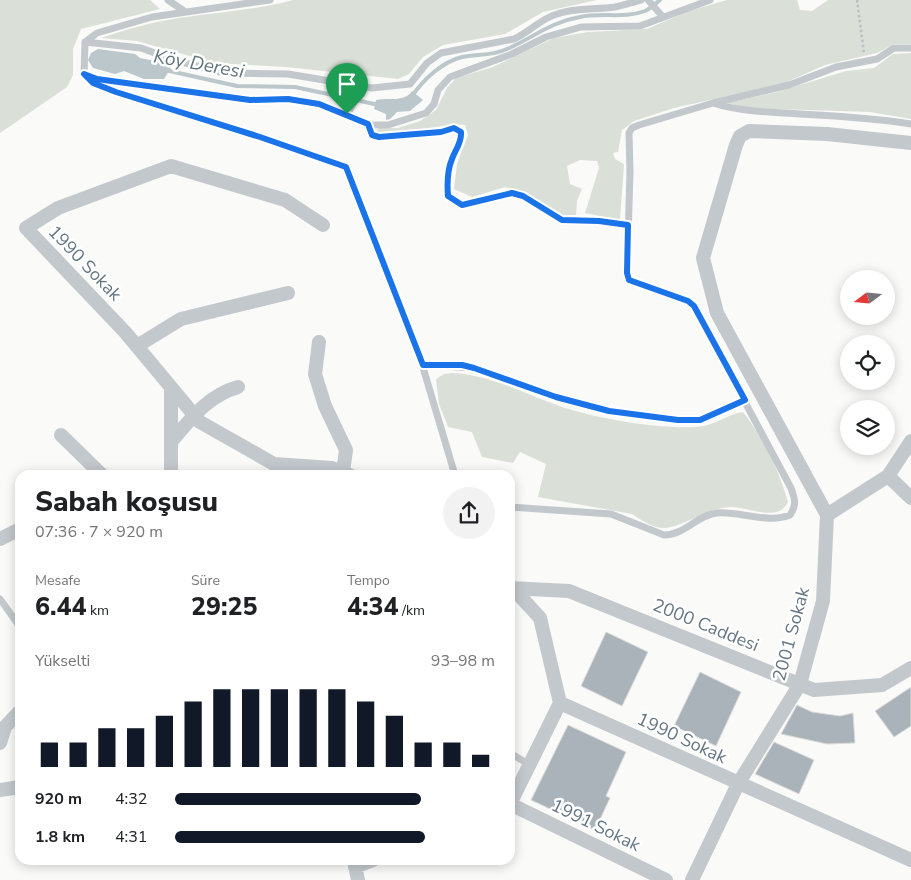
<!DOCTYPE html>
<html lang="tr">
<head>
<meta charset="utf-8">
<style>
	body { margin:0; font-family:"Nunito Sans",sans-serif; background:#f2f2f2; color:#202124; height:100vh; display:flex; flex-direction:column; font-size:19px; white-space:nowrap }
	* { box-sizing:border-box; margin:0 }
	p { font-size:16px; color:#757577 }
	.icon { flex:none; width:28px; height:28px; fill:none; stroke:currentColor; stroke-width:2; stroke-linecap:round; stroke-linejoin:round }
	.map { position:relative; flex:1; overflow:hidden }
	.sheet { position:absolute; left:15px; top:470px; width:500px; height:395px; display:flex; flex-direction:column; background:#fff; border-radius:15px; box-shadow:0 2px 12px #0003 }
	.sheet>* { flex:none }
	.needle { width:32px; rotate:254deg }
	.controls { position:absolute; left:840px; top:270px; display:grid; gap:10px }
	.controls a { display:grid; place-items:center; width:55px; height:55px; border-radius:50%; background:#fff; box-shadow:0 2px 12px #0003; font-size:25px }
	.pin { position:absolute; display:grid; place-items:center; width:42px; height:42px; color:#fff; margin:-51px -21px; border-radius:50% 50% 50% 0; rotate:-45deg; box-shadow:0 0 5px #0007 }
	.pin .icon { rotate:45deg }
	.round { display:grid; place-items:center; flex:none; width:52px; height:52px; border-radius:26px; background:#f2f2f2 }
	.headline { display:flex; align-items:center; justify-content:space-between; height:85px; padding:0 20px }
	h1 { font-size:28px; font-weight:800; line-height:38px }
	.metrics { display:grid; grid-template-columns:repeat(3,1fr); gap:8px; height:85px; padding:5px 20px }
	.metrics div { display:grid; align-content:center }
	.metrics b { font-size:25px; font-weight:800 }
	.metrics small { font-size:14px; font-weight:400 }
	.metrics p { font-size:14px }
	.chart { height:140px; padding:10px 20px }
	.chart p { display:flex; justify-content:space-between }
	.chart svg { width:100%; height:90px; margin-top:5px; stroke:#111827; stroke-width:6 }
	ul { padding:0 20px; list-style:none; font-size:16px }
	li { display:grid; grid-template-columns:80px 60px 1fr; align-items:center; height:38px }
	li i { height:12px; border-radius:6px; background:#111827 }
	.map>svg:first-child { display:block }
	.green { fill:#dadfd7 }
	.water { fill:#bbc7cb }
	.lines { fill:none; stroke-linecap:round; stroke-linejoin:round }
	.stream { stroke:#bbc7cb; stroke-width:4 }
	.building { fill:#aab3b9; stroke:#dcdcda }
	.path { stroke:#bbbfc2; stroke-width:2.5; stroke-dasharray:2.5 2.5; stroke-linecap:butt }
	.lane { stroke:#c3c8cc; stroke-width:7 }
	.street { stroke:#c3c8cc; stroke-width:14 }
	.route-casing { stroke:#fff; stroke-width:10 }
	.route { stroke:#1a73e8; stroke-width:6 }
	.labels { text-anchor:middle; stroke-width:5; stroke-linejoin:round; paint-order:stroke }
	.street-label { font-size:18px; fill:#657683; stroke:#fff }
	.water-label { font-size:19px; font-style:italic; fill:#60757c; stroke:#fff }
</style>
</head>
<body>
<div class="map">
<svg width="911" height="880" viewBox="0 0 911 880">
	<rect width="100%" height="100%" fill="#fafaf8"/>
	<path class="green" d="M0,0H150L160,9L81,29L73,49V75L67,87L0,133Z
		M293,0H597L543,12L505,34L443,45L423,57L409,74L398,79L286,67L214,63L137,41L101,38C127,29 152,22 179,18C217,12 256,10 293,0Z
		M727,0H797L800,10L812,11L828,0H911V44H894L877,53L825,65L782,84L674,108L634,121L622,130L618,152L613,153L615,159L624,164L620,220L585,213L599,168L597,161L580,160L567,166L570,184L582,189L577,201L576,215H559L529,194L505,187L472,197L454,189L457,164L468,135L465,125C435,123 406,138 375,132L379,128H398L420,121L436,110L447,88L456,78L493,67L554,38L588,32L647,29L689,11Z
		M911,53V119L870,112L747,108L727,103L777,92L846,71L874,68L893,54Z
		M453,373C497,376 531,398 572,410C606,420 670,431 704,426C718,423 729,414 743,412C763,437 779,471 788,502C778,523 749,507 731,507C706,508 684,527 664,528C653,528 641,520 632,514L538,497L546,464L520,452L513,463L482,457L472,432L448,427L439,404L436,379L444,374Z"/>
	<path class="water" d="M98,49L135,54L140,58L155,61L171,68L164,79H144L124,71L115,74L93,68L88,60L91,53Z
		M412,91L423,100L410,111L397,112L390,119L386,120V114L374,109L376,100C388,97 404,103 412,91Z"/>
	<g class="lines">
		<path class="stream" d="M165,70L237,86L295,87L379,105
			M412,96C424,79 442,62 462,57C478,54 492,56 507,49C533,38 550,22 580,17C601,12 624,19 645,11C650,9 655,4 660,0"/>
	</g>
	<path class="building" d="M606,632L648,652L622,706L581,686Z
		M700,672L741,692L716,746L674,726Z
		M911,687V726L894,737L875,711Z
		M797,705L812,712L840,716L853,713L855,743L827,744L781,734Z
		M568,725L626,752L606,796L610,798L595,830L531,800Z
		M774,742L814,760L799,794L755,774Z"/>
	<g class="lines">
		<path class="path" d="M857,0L864,53"/>
		<path class="lane" d="M168,0L184,11
			M270,0L152,17L97,33L85,42L84,74L97,79L250,100L288,99L319,104L372,125H388L426,113L434,104L438,90L450,77L512,54L546,37L581,27L640,26L710,0
			M648,0L663,17
			M85,42L141,48L174,60L224,73L288,74L372,88L410,84L427,63L441,53L514,39C530,32 540,19 557,14C576,7 595,10 615,7C624,5 633,2 641,0
			M86,76L93,83L116,92L260,137L345,167L416,344L455,475
			M713,103C741,112 771,112 800,114C837,116 874,118 911,124
			M347,115L363,86
			M368,124L372,135L379,137L441,132L454,128L461,133C462,143 455,150 451,159C447,171 447,184 448,196L462,205L512,193L523,196L562,220L599,221L628,225
			M423,365L474,368L555,397L609,411L678,420H700L745,399
			M510,507L611,514L664,535C685,535 697,515 717,513C740,511 768,524 790,515C797,505 795,499 791,488L694,307L688,301L629,280L627,273L630,172L629,133L632,128L639,125L713,103L789,85L836,67L877,59L894,48H911
			M0,599L20,627
			M510,753L530,765"/>
		<path class="street" d="M323,225L285,200L171,166L58,208L26,228L125,332L200,422L274,464L332,468L350,475
			M319,342L315,374L325,406L346,450L343,472
			M137,346L181,319L288,293
			M171,387V475
			M61,435L102,475
			M171,442C191,419 207,396 238,387
			M888,476L911,498
			M827,515L717,313L703,258L736,145L740,136L749,131L827,134L911,143
			M0,539L20,529
			M510,585L540,618L560,703
			M510,588L569,591L814,690L882,685L911,668
			M560,703L911,860
			M0,743L5,727L20,711
			M0,790L20,787
			M510,804L666,880
			M510,804L560,703
			M354,860L358,880
			M355,867L373,860
			M692,880L738,784L800,684L823,601L827,515L888,476L911,441"/>
	</g>
	<g class="lines">
		<g class="route-casing">
			<path id="route" d="M84,74L97,79L250,100L288,99L319,104L368,124L372,135L379,137L441,132L454,128L461,132C462,143 455,150 452,159C447,171 447,184 448,196L462,205L512,193L523,196L562,220L599,221L628,225L627,273L629,280L688,301L694,306L745,400L700,420H678L609,411L556,397L474,368L462,365H423L346,167L260,137L116,92L93,83Z"/>
		</g>
		<use href="#route" class="route"/>
	</g>
	<g class="labels">
		<g class="street-label">
			<text transform="translate(85 263) rotate(46)" y="6">1990 Sokak</text>
			<text transform="translate(706 625) rotate(22)" y="6">2000 Caddesi</text>
			<text transform="translate(791 634) rotate(-75)" y="6">2001 Sokak</text>
			<text transform="translate(682 738) rotate(25)" y="6">1990 Sokak</text>
			<text transform="translate(596 825) rotate(26)" y="6">1991 Sokak</text>
		</g>
		<g class="water-label">
			<text transform="translate(199 63) rotate(10)" y="7">Köy Deresi</text>
		</g>
	</g>
</svg>
<div class="controls">
<a><svg class="needle" viewBox="-14 -14 28 28"><path d="M0-13l5 13h-10z" fill="#e53935"/><path d="M0 13l5-13h-10z" fill="#757577"/></svg></a>
<a><svg class="icon" aria-label="locate" viewBox="0 0 24 24"><circle cx="12" cy="12" r="6"/><path d="M12 2v4M12 18v4M2 12h4M18 12h4"/></svg></a>
<a><svg class="icon" aria-label="layers" viewBox="0 0 24 24"><path d="M12 4l9 5-9 5-9-5zM3 14l9 5 9-5"/></svg></a>
</div>
<div class="pin" style="left:347px;top:114px;background:#1e9e55"><svg class="icon" aria-label="arrive" viewBox="0 0 24 24"><path d="M6 21V4h12l-3 4 3 4H6"/></svg></div>
<section class="sheet">
<div class="headline"><div><h1>Sabah koşusu</h1><p>07:36 · 7 × 920 m</p></div><a class="round"><svg class="icon" aria-label="share" viewBox="0 0 24 24"><path d="M12 15V3M7 8l5-5 5 5M5 13v7h14v-7"/></svg></a></div>
<div class="metrics">
<div><p>Mesafe</p><b>6.44<small> km</small></b></div>
<div><p>Süre</p><b>29:25</b></div>
<div><p>Tempo</p><b>4:34<small> /km</small></b></div>
</div>
<div class="chart"><p><span>Yükselti</span>93–98 m</p>
<svg viewBox="0 0 160 44" preserveAspectRatio="none"><path d="M5 44V32M15 44V32M25 44V25M35 44V25M45 44V19M55 44V12M65 44V6M75 44V6M85 44V6M95 44V6M105 44V6M115 44V12M125 44V19M135 44V32M145 44V32M155 44V38"/></svg>
</div>
<ul>
<li><b>920 m</b>4:32<i style="width:77%"></i></li>
<li><b>1.8 km</b>4:31<i style="width:78%"></i></li>
</ul>
</section>
</div>
</body>
</html>
